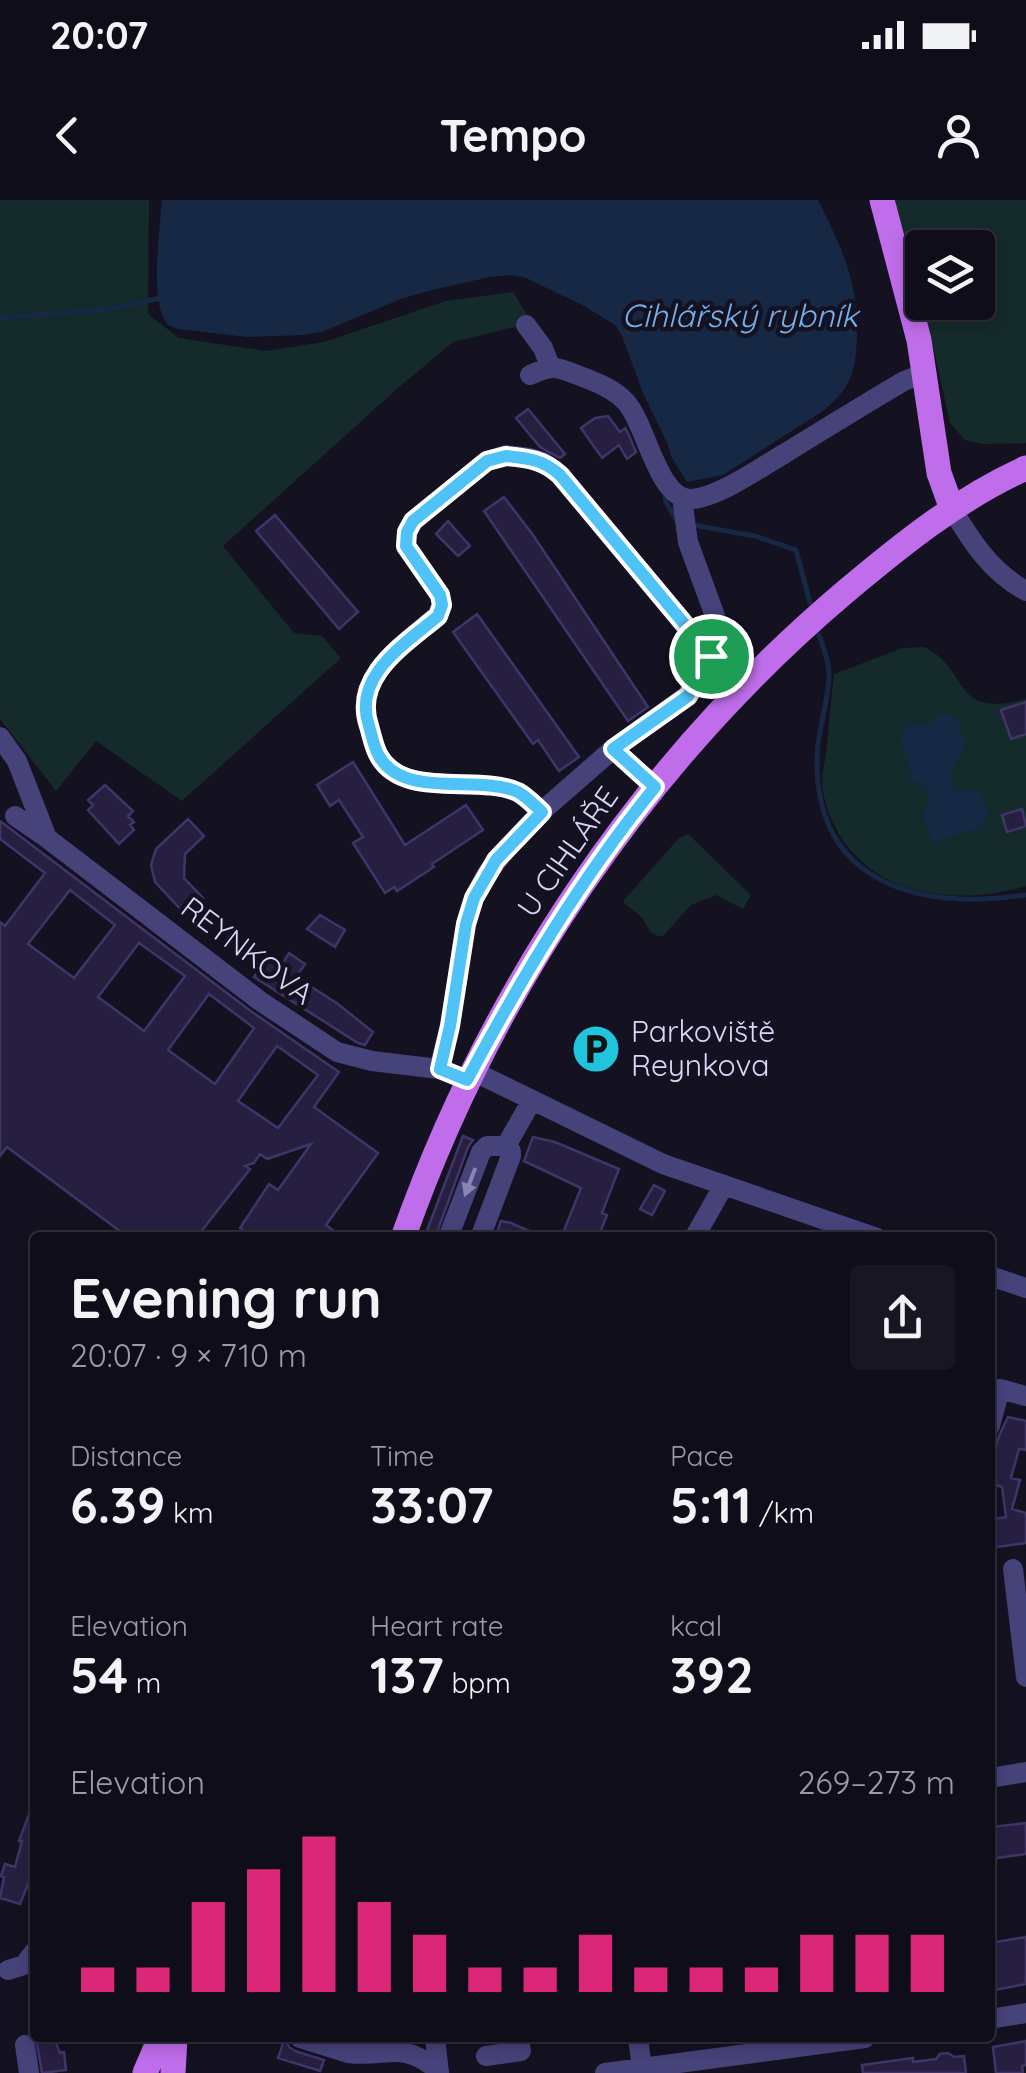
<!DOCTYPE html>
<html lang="en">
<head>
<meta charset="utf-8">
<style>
	body { margin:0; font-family:Quicksand,sans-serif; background:#181622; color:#f1f3f6; height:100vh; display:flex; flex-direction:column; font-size:38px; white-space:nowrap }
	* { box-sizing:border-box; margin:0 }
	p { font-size:32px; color:#9b9ca2 }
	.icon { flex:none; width:55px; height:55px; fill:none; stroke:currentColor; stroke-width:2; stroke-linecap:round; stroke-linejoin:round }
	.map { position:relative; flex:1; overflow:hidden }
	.panel { position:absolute; left:30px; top:1032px; width:965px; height:810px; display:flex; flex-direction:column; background:#0f0d19; border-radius:10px; box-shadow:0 5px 15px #0003,0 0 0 2px #2f2d38 }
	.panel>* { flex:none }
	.buttons { position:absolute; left:905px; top:30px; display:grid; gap:20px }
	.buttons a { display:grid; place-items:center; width:90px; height:90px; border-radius:10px; background:#0f0d19; box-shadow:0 5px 15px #0003,0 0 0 2px #2f2d38; font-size:50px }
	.pin { position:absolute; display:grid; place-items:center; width:85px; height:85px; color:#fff; margin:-42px; border:5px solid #fff; border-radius:50%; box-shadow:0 2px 10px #0007 }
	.round { display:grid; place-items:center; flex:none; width:105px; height:105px; border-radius:10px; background:#181622 }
	.summary { display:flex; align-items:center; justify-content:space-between; height:170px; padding:0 40px }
	h1 { font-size:55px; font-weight:800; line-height:75px }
	.metrics { display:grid; grid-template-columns:repeat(3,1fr); gap:15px; height:170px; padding:10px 40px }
	.metrics div { display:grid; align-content:center }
	.metrics b { font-size:50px; font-weight:800 }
	.metrics small { font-size:28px; font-weight:400 }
	.metrics p { font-size:28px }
	.chart { height:280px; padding:20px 40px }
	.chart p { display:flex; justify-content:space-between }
	.chart svg { width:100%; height:180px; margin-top:10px; stroke:#db2777; stroke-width:6 }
	.status { display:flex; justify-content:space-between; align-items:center; height:70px; padding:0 50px; background:#0f0d19; direction:ltr }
	.status svg { height:28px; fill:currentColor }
	header { display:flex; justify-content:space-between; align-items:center; height:130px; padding:0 40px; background:#0f0d19; font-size:45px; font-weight:800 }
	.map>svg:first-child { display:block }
	.green { fill:#152a2a; fill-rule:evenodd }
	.water { fill:#172845 }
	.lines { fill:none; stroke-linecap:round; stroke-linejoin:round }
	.stream { stroke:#172845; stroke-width:5 }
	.building { fill:#271f40; stroke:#403568; stroke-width:2.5; fill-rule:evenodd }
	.minor { stroke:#46427a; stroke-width:20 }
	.major { stroke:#bf6dea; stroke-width:25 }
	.oneway { fill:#8a85b3 }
	.route-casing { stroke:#fff; stroke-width:20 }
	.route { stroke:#4fc3f7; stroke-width:12 }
	.labels { text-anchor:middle; stroke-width:9; stroke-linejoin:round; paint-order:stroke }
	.street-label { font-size:30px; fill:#dcd7f9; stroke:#141121 }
	.poi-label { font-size:30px; fill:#dcd7f9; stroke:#141121; text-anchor:start }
	.water-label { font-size:32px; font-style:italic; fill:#73b0eb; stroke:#141121 }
</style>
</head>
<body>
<div class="status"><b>20:07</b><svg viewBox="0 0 49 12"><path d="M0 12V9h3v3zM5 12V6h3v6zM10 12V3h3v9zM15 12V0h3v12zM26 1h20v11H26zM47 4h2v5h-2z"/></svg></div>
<header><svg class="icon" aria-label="back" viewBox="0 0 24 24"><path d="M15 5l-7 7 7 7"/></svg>Tempo<svg class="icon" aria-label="person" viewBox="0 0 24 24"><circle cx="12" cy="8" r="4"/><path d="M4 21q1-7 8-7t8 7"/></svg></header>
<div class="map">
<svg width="1026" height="1873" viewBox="0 0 1026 1873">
	<rect width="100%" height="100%" fill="#141121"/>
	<path class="green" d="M0,0H149L148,114L179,138L266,151L324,142L446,101L513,92L532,123L453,142L398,188L223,346L294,433L322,436L341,458L182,601L96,541L56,591L0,519Z
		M895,0H1026V243L984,244L965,240L950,223L931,137ZM922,48H978V102H922Z
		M924,447C973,470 948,519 1026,499V686C960,706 877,698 839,634C831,619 823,601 822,583C822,573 825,562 826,552C829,526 831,500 834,474L903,448Z
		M688,634L751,695L743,709L716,695L691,705L663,736C648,736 650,728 642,718C637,712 629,708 624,703V700L679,638Z"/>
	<path class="water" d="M162,0H818C841,46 859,83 857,136C856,171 851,189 823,211L723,275L687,282L672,258L667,243L643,193L622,136L615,125L584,106L524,77L510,75L490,77L432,90L403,98L322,132L303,135L247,137L178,129C171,126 169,127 165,120C150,98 160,28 162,0Z
		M941,513L956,517L966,543L952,570V584L960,592C980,585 984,598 989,614L982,627L932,643L923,613C935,600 930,584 912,581L900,535L909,523L928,526Z"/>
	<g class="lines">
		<path class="stream" d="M0,118L110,109L165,97
			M665,292L666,302L677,321
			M693,325L755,336L796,350L810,403
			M819,435C823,446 828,459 829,471C830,500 816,532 817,562C817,687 924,710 1026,695"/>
	</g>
	<path class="building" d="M528,209L565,254L560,258L540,247L516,218Z
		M608,216L620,232L625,228L628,233L636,252L627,259L619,245L602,258L581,228L595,218Z
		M504,297L533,335L648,507L628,521L484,311Z
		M275,315L358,412L339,429L256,331Z
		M448,321L470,346L458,356L436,334Z
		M477,414L579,557L559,571L538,540L533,544L453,432Z
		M1026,502V534L1011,539L1001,510Z
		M353,562L405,645L466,605L483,630L432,664L434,667L397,691L394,687L385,693L353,643L363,637L339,600L330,606L317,585Z
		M105,585L133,611L128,616L134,622L130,625L134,630L119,644L88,610L93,605L88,600Z
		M1022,609L1026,626L1007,632L1002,615Z
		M188,619L204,636L185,654L184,678L203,698L185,714L155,682L151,665L156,649Z
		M0,621L252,812L339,872L314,907L378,953L326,1025L343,1038H252L240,1028L269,984L278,990L311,944L267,959L260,954L254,963L245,966L250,969L196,1038H129L7,947L0,956V722L5,726L45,673L0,639ZM70,690L115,725L74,778L28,744ZM139,743L185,776L144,831L98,797ZM209,794L254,828L215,884L168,850ZM277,846L318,875L278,928L238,901Z
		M320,715L345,730L335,747L307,729Z
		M289,753L305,764L296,777L338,804L373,832L365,845L358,843L254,777L268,755L282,764Z
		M463,936L473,940L468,947L435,1038H424Z
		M533,937L555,942L619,969L602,1013L607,1015L598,1038H561L581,988L524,961Z
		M654,985L665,991L652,1015L640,1009Z
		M501,1021L511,1023L545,1038H495Z
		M1008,1217L1026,1221V1250L1019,1249L1011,1278L1020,1280L1012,1309L1026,1313V1343L990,1348V1320L1006,1317L1002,1287L990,1283V1260L992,1261L999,1236Z
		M31,1609H35V1681L30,1679L20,1704L0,1698L4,1677L1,1676L5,1664L15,1667L22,1641H19Z
		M1026,1623V1654L990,1659V1627Z
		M1026,1737V1784L990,1791V1743Z
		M36,1838H54L60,1853L64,1852L66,1870L42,1873Z
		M285,1838L289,1847L295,1851L324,1860L320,1871L278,1858Z
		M1026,1841V1865L1022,1866L1023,1873H996L993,1847Z
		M948,1853L954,1857L964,1856L966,1873H863L862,1865L913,1858V1862L936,1859L940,1854Z"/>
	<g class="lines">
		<path class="minor" d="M526,125L543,148L550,166
			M530,175C553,164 557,167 580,176C596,182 614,189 626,202C647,226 658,300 691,299C718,298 763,266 787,252C826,228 865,204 904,181L925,173
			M952,309C972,342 991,372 1026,391
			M0,537L17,561L47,638
			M613,549L655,587
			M541,612C534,605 527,597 517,592C478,574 404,600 379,556C374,547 372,535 369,526C352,476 405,444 438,415L442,405L440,395L406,346L407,332L413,321L487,261L506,255L530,258L543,262L560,275L711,456
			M15,616L47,638L260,801L337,852L372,861L439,869L467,880
			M439,869L450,826L466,724L474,698L486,675L507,648L541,612L613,549L687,496L711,456L715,416L688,342L682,298
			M485,877L663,964L877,1038
			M448,1038L481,952L487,946H506
			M480,1038L511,956V951L506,946L532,900
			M694,1038L724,985
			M990,1076L1026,1088
			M990,1226L1000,1189L1026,1196
			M1013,1369L1026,1477
			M990,1578L1026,1572
			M8,1770L24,1765L35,1751
			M990,1819L1026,1813
			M300,1838L348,1853L353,1838
			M435,1838L439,1873
			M638,1838L642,1868
			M25,1845L29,1873
			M348,1853C389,1858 400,1839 439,1871
			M486,1856L521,1851L519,1838
			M605,1873L865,1838"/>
		<path class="major" d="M882,0L919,140L939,273L952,309
			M403,1038C491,789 643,563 845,392C901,345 959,298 1026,268
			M145,1873L160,1838
			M173,1873L175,1838"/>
	</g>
	<defs><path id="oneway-solid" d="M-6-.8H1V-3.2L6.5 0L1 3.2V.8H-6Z" transform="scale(2.5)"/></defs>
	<use class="oneway" href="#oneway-solid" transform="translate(470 982) rotate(111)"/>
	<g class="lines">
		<g class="route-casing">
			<path id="route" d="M506,256C528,258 544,260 560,275L711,456L688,496L613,549L655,587C581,678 522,777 467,880L440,869L450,826L466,724L474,698L496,660L542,612C534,605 527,597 518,592C478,574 404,600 379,556C374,548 372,536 369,526C352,476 405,444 438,416L442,405L440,395L406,346L407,332L413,321L487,261Z"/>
		</g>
		<use href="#route" class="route"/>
	</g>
	<defs>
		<g id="parking-disc" transform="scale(2.5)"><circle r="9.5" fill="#1fc5dd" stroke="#141121"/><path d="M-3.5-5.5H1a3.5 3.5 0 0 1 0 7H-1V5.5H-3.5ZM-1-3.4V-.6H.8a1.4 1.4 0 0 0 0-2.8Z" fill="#111"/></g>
	</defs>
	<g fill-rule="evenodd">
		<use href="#parking-disc" x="596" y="849"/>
	</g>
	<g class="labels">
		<g class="street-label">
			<text transform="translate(568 652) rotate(-55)" y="10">U CIHLÁŘE</text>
			<text transform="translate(247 751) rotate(37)" y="10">REYNKOVA</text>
		</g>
		<g class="poi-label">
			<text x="631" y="842">Parkoviště<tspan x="631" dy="34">Reynkova</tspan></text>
		</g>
		<g class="water-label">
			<text x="740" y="127">Cihlářský rybník</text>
		</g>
	</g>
</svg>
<div class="buttons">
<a><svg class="icon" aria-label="layers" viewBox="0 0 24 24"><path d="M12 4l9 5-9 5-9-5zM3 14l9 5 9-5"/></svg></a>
</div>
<div class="pin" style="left:711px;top:456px;background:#1e9e55"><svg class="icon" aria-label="arrive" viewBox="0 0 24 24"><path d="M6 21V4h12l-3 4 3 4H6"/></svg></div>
<section class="panel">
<div class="summary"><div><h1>Evening run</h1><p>20:07 · 9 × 710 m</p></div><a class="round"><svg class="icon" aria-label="share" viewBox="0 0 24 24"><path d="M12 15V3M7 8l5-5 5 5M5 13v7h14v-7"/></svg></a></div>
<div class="metrics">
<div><p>Distance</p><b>6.39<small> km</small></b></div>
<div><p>Time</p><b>33:07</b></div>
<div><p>Pace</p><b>5:11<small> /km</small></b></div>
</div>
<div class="metrics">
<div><p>Elevation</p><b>54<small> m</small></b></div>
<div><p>Heart rate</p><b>137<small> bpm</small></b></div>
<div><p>kcal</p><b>392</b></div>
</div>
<div class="chart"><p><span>Elevation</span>269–273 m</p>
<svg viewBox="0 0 160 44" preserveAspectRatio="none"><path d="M5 44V38M15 44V38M25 44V22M35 44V14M45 44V6M55 44V22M65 44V30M75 44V38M85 44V38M95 44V30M105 44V38M115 44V38M125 44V38M135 44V30M145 44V30M155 44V30"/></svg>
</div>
</section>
</div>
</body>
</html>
